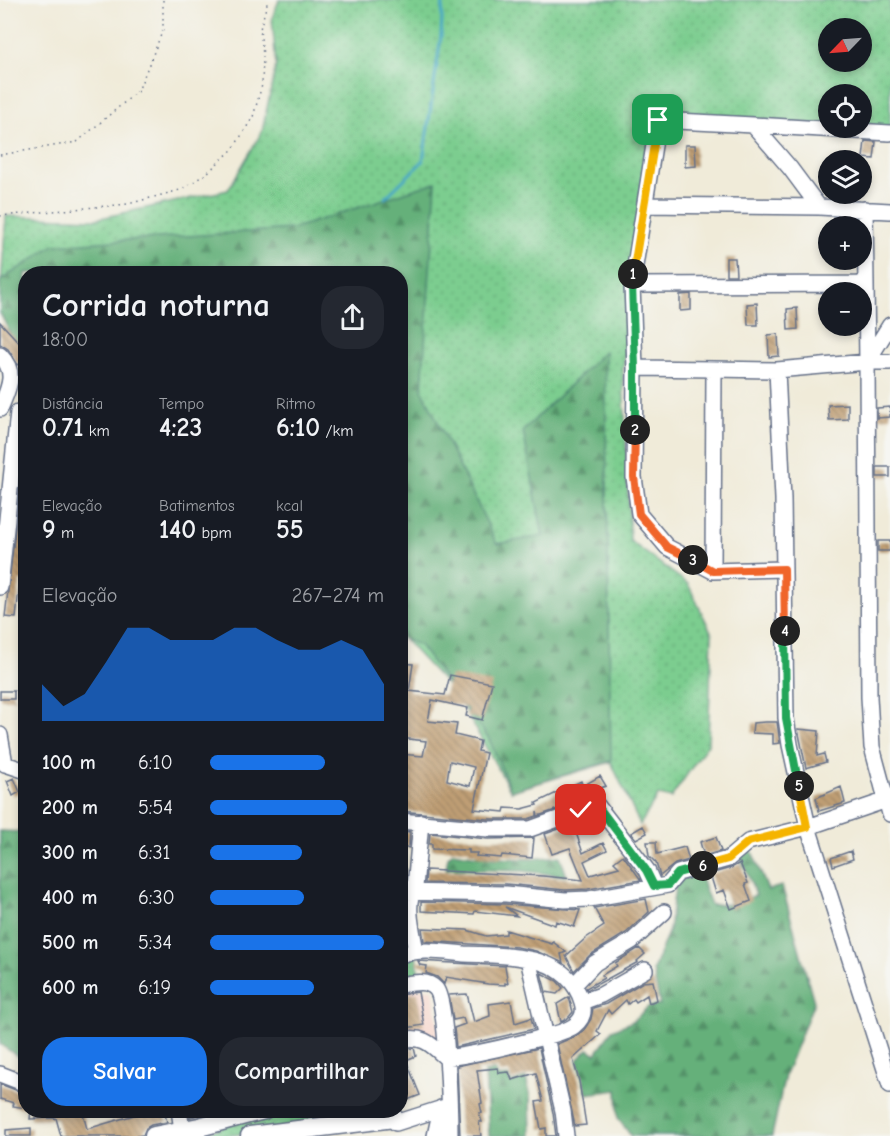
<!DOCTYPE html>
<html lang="pt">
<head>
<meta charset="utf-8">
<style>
	body { margin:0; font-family:"Comic Neue",sans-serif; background:#242831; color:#f1f3f6; height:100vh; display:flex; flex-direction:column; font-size:22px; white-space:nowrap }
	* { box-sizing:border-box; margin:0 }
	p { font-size:20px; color:#9ea1a6 }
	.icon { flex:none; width:33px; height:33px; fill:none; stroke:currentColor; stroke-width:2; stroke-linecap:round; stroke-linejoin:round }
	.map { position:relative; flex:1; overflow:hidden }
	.drawer { position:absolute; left:18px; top:266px; width:390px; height:852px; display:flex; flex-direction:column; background:#171b24; border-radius:24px; box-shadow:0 3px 9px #0003 }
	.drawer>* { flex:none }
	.needle { width:39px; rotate:245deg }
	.controls { position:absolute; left:818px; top:18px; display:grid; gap:12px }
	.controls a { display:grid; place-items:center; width:54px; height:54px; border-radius:50%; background:#171b24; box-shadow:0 3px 9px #0003; font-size:30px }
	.pin { position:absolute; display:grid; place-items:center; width:51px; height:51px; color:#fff; margin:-26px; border-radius:12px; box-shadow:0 3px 9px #0006 }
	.km { position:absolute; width:30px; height:30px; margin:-15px; border-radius:50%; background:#222; color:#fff; font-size:16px; line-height:30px; text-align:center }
	.round { display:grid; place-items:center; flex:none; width:63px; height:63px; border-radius:24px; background:#242831 }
	.headline { display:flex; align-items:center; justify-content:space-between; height:102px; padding:0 24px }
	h1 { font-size:33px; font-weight:600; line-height:45px }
	.figures { display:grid; grid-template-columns:repeat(3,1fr); gap:9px; height:102px; padding:6px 24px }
	.figures div { display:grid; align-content:center }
	.figures b { font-size:26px; font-weight:600 }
	.figures small { font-size:16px; font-weight:400 }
	.figures p { font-size:16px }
	.chart { height:168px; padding:12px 24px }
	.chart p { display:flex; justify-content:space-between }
	.chart svg { width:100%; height:108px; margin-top:6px; fill:#1a73e8; opacity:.7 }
	.button { display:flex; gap:12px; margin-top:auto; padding:12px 24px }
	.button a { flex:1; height:69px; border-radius:24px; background:#1a73e8; color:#fff; font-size:24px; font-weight:600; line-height:69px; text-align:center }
	.button a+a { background:#242831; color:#f1f3f6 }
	ul { padding:0 24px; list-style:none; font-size:20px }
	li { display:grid; grid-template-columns:96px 72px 1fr; align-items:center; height:45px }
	li i { height:15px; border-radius:8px; background:#1a73e8 }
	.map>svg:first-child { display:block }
	.built { fill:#f7d1c6 }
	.grass { fill:url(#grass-dots); stroke:#4c7e76; stroke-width:1.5; fill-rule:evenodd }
	.forest { fill:url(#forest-firs); stroke:#40706c; stroke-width:1.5 }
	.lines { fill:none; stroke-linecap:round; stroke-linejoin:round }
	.stream { stroke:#47a8c6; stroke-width:3 }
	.building { fill:url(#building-back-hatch); fill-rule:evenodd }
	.minor-casing { stroke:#667189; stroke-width:18 }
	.major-casing { stroke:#667189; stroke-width:21 }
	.path { stroke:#667189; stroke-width:1.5; stroke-dasharray:1.5 4.5; stroke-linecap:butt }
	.minor { stroke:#fff; stroke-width:15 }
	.major { stroke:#fff; stroke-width:18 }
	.split-1-casing { stroke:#fff; stroke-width:12 }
	.split-2-casing { stroke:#fff; stroke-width:12 }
	.split-3-casing { stroke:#fff; stroke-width:12 }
	.split-4-casing { stroke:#fff; stroke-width:12 }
	.split-5-casing { stroke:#fff; stroke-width:12 }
	.split-6-casing { stroke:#fff; stroke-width:12 }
	.split-7-casing { stroke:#fff; stroke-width:12 }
	.split-1 { stroke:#f5b400; stroke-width:8 }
	.split-2 { stroke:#22a559; stroke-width:8 }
	.split-3 { stroke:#f0652b; stroke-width:8 }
	.split-4 { stroke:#f0652b; stroke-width:8 }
	.split-5 { stroke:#22a559; stroke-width:8 }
	.split-6 { stroke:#f5b400; stroke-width:8 }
	.split-7 { stroke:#22a559; stroke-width:8 }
</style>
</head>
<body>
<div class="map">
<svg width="890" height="1136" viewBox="0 0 890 1136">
	<defs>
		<pattern id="grass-dots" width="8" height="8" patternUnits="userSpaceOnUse" patternTransform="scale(1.5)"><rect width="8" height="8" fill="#7ccd8f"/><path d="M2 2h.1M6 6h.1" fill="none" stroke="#6bb07e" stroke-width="1.8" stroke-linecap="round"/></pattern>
		<pattern id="forest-firs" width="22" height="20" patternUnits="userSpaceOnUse" patternTransform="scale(1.5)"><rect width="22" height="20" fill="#65b07a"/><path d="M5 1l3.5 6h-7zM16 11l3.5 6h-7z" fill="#529067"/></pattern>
		<pattern id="building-back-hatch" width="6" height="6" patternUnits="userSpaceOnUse" patternTransform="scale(1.5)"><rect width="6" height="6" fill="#c09f75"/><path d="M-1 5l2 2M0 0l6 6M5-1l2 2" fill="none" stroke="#9b8263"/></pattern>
	</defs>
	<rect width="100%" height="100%" fill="#f6f6f2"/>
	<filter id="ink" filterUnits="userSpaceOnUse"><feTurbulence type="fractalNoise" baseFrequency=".0167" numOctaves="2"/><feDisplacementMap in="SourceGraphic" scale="12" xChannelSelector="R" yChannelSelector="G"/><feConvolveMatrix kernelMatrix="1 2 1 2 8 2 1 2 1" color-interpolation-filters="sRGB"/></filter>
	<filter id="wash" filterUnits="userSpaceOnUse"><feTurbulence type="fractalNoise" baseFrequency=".008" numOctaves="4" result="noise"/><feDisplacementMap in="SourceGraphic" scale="24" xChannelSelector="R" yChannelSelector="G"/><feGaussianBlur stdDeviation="1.35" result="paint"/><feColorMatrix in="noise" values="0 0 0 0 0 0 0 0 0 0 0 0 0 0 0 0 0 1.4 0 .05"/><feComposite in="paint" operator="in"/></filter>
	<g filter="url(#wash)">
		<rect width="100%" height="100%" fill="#f0ebd9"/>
		<path class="built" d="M401,988L433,989L440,1041L401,1035Z"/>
		<path class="grass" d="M279,0H890V131L861,128V94H828V126L652,113L623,371L630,541L688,584L712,634L708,744L671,798L658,795L640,825L611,762L511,791L456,695L401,636L400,273H26L1,285L6,216L96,219L228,190L262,132L276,65L272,18ZM828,28H861V62H828Z
			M416,956L420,978L401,980L400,960Z
			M278,1110H386C327,1123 259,1136 199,1136L246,1118Z"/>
		<path class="forest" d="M436,182L422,389L497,544L543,536L523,431L605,351L611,761L511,791L489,739L419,645L401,638L400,273H26L25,363L0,313V281L54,245L292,229Z
			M0,831L25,832V1061L0,1044Z
			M750,847L768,890L782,886L814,1002L785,1075L772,1136H631L618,1118L617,1090L587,1094L577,1060L588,1049L596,1054L612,1030L633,1021L648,1007L660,1005L653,970L669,930L677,874L697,868L711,905L735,904L756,895L738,851Z
			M453,852L491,858L531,859L560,856L567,876L522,871L446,869L448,857Z
			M495,1070L498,1078L508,1076L511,1083L526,1078L530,1096L531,1136H489L485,1072Z"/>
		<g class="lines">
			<path class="stream" d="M385,198L423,161L441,36L443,0"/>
		</g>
		<g id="blocks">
			<path class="building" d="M865,141L876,142L874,159L863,158Z
				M685,145H695L696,166L685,167Z
				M726,258H735L736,275H726Z
				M691,294V310L680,311V295Z
				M757,303L758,325H748L747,304Z
				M797,308L798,329L788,330L787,309Z
				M0,322L26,350V358L18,365L8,349L0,344Z
				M778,334L779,356L769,357L768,335Z
				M848,404V419L829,420L828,405Z
				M890,407V417L877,418V408Z
				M26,434V581H20L16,618L5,617Z
				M877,467H890V477H877Z
				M878,541H890V551H878Z
				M400,663L413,664L409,691L445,695L450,675L492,683L482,720L466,716L468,708L432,700L428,721L457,724L455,735L480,741L478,751L486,753L474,809L504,812L505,808L522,809L537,805L536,803L581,781L583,786L600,776L606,786L597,789L598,794L595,796L538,816L537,812V816L528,819H488L400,811V754L423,756L426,741L400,738ZM450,761L474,767L470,786L447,780Z
				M0,691H14V699H0Z
				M766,722H777L780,743L773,744V734L752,733L753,723Z
				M798,729L819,731L817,756L824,754L826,762L806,768Z
				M14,778L20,792L13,796L7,781Z
				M841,787L845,803L819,811L816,798Z
				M573,824L583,853L603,843L607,850L584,861L590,875L619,867L614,862L623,855L641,880L588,889L565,890L506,884L425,883L426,870L543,876L583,880L570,848L552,854L545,834Z
				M643,826L647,833L636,839L631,833Z
				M400,831L410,832L409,848L400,845Z
				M430,833L488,839L534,838L532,858L502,855L501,858L490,857L476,856L477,853H469V850L432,849V844H429Z
				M716,837L721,851L704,856L700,842Z
				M647,842H656L657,854L685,847L689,860L675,864L660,876L656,863L649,856Z
				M851,851L853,859L833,866L831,858Z
				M740,863L748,883L745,884L751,901L731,909L724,890L716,893L710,874L731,868Z
				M646,899L649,912L626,933L590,955L574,971L566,956L586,938L604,926L594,908Z
				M421,902L505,904L580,910L574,927L556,921L555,925L505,907L517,916L475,911L474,914L421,911Z
				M422,928L467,930L486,936L506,934V930L552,944L553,942L566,952L561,954L563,963L536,951L517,947L424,941Z
				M639,948L645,954L637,961L638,962L587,990L586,988L604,978L602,975L617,966L615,963Z
				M418,961L505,966L508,984L505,983V985L488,984L446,977L444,984L437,977L426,973L427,966L420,965Z
				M541,973L557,981L563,988L557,994L546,992Z
				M653,981L657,1000L649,1003L647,995L636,1002L634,999L628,1004L626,1000L611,1014L608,1010L597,1031L601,1034L573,1059L579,1081L586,1125L575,1126L557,1044L574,1037L584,1030L591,1019L593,1008L606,1004L643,982Z
				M418,992L424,1025L400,1029V995Z
				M467,994L474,1022L490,1016L489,1004L511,1001L515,1023L531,1018L534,1029L456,1047L454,1028L465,1024L463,1018L453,1020L449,995Z
				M569,997L573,1012L568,1018L561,1022L557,1004Z
				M414,1048L416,1056L406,1060L420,1095L400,1103V1050Z
				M539,1048L553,1113L556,1136H546V1128L541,1129L536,1102L543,1101L536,1073L512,1080L509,1072L499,1073L498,1068L477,1070L482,1103L480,1104L482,1113H479L482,1122H479L481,1136H460L457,1066Z
				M0,1084L26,1094V1108L13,1106L14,1103L0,1099Z
				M31,1110H82L87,1129L151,1110V1113L164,1110L167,1122L151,1125L146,1128L143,1135L137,1136H61L56,1118L30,1119Z
				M189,1110H214V1111L190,1117Z
				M31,1128V1136H6V1130Z"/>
		</g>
	</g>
	<g filter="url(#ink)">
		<use href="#blocks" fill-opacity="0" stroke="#667189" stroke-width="1.5"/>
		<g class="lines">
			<g class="minor-casing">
				<path id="minor" d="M753,125L890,133
					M645,205L819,207
					M865,209L867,362
					M632,285L865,284
					M890,325L867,362L869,697L872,747L890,814
					M0,355C18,373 8,389 0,409
					M635,368L714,369
					M777,370L783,499L786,718L790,745L808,827L890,1085
					M784,569L713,571L667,547L639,514L634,477L635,368L632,285L658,120L753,125L790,168L819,207L890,211
					M713,571L714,369L777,370L867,362H890
					M0,587L18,412
					M0,735L5,764
					M5,764L26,771
					M400,821L488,829H530L597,805L647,870L654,886
					M400,892L506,894L565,900L589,899L668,885L678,873L728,859L748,842L808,827L890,799
					M416,951C413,933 404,903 415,887L421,822
					M400,955C420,948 443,952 464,954C506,956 567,952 582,1002C585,1012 583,1019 574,1026C564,1033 548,1036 536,1039C506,1047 477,1054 446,1058C432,1045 421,1033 400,1041
					M528,959L563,1111L566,1136
					M400,985C412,983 427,979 436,989C447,1001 450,1113 450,1136
					M574,985L595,963L632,941L664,912
					M582,1002L601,995L645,970
					M0,1074L26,1084
					M179,1110L182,1130
					M392,1111L396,1123L449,1106
					M435,1136L441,1108"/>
			</g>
			<g class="major-casing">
				<path id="major" d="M154,1136L199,1127L264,1110
					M250,1136L394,1118"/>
			</g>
			<path class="path" d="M0,155L77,142L138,91L163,30V0
				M0,216L128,204L180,190L206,174L233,149L253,117L262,85L263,55L260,29L268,0"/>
			<use href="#minor" class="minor"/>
			<use href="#major" class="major"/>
		</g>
	</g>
	<g class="lines" filter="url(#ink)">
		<g class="split-1-casing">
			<path id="split-1" d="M633,274L658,120"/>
		</g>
		<g class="split-2-casing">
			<path id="split-2" d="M633,274L632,285L635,368V430"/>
		</g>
		<g class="split-3-casing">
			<path id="split-3" d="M635,430L634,477L639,514L667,547L693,560"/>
		</g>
		<g class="split-4-casing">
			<path id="split-4" d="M693,560L713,571L784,569L785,631"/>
		</g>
		<g class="split-5-casing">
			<path id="split-5" d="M785,631L786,718L799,786"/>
		</g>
		<g class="split-6-casing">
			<path id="split-6" d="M703,866L728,859L748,842L807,827L799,786"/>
		</g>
		<g class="split-7-casing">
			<path id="split-7" d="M581,810L597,805L646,870L654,886L668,885L678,873L703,866"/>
		</g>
		<use href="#split-1" class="split-1"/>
		<use href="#split-2" class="split-2"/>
		<use href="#split-3" class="split-3"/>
		<use href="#split-4" class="split-4"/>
		<use href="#split-5" class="split-5"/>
		<use href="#split-6" class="split-6"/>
		<use href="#split-7" class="split-7"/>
	</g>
</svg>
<div class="controls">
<a><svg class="needle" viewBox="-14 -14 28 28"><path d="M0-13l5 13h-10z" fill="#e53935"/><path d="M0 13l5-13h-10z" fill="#9ea1a6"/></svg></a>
<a><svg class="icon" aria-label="locate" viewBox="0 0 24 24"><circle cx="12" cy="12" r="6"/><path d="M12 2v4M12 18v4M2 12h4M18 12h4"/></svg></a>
<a><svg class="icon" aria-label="layers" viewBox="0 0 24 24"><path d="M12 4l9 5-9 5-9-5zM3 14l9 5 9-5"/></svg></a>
<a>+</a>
<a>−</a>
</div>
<div class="pin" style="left:658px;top:120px;background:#1e9e55"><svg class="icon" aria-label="arrive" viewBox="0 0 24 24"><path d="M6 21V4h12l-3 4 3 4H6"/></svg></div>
<div class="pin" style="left:581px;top:810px;background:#d93025"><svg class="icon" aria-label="check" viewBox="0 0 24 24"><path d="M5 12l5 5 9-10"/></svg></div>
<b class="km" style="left:633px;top:274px">1</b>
<b class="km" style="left:635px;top:430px">2</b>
<b class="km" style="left:693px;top:560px">3</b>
<b class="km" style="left:785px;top:631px">4</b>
<b class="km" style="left:799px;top:786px">5</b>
<b class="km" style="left:703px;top:866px">6</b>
<section class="drawer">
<div class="headline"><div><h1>Corrida noturna</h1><p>18:00</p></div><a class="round"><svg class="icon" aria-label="share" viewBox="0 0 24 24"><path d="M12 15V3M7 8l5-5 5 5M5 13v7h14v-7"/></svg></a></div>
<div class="figures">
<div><p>Distância</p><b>0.71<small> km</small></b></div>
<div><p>Tempo</p><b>4:23</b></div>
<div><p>Ritmo</p><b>6:10<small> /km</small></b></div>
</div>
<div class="figures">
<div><p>Elevação</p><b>9<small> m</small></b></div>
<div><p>Batimentos</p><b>140<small> bpm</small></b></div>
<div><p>kcal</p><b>55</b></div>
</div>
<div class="chart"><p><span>Elevação</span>267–274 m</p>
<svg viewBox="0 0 160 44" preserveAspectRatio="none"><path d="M0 44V29L10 38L20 33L30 20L40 6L50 6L60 11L70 11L80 11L90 6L100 6L110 11L120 15L130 15L140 11L150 15L160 29V44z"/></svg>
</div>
<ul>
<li><b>100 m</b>6:10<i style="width:66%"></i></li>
<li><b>200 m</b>5:54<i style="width:79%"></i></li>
<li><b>300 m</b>6:31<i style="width:53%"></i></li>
<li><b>400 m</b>6:30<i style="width:54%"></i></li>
<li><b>500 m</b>5:34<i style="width:100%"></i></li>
<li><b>600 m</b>6:19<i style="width:60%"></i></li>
</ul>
<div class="button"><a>Salvar</a><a>Compartilhar</a></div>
</section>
</div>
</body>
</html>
